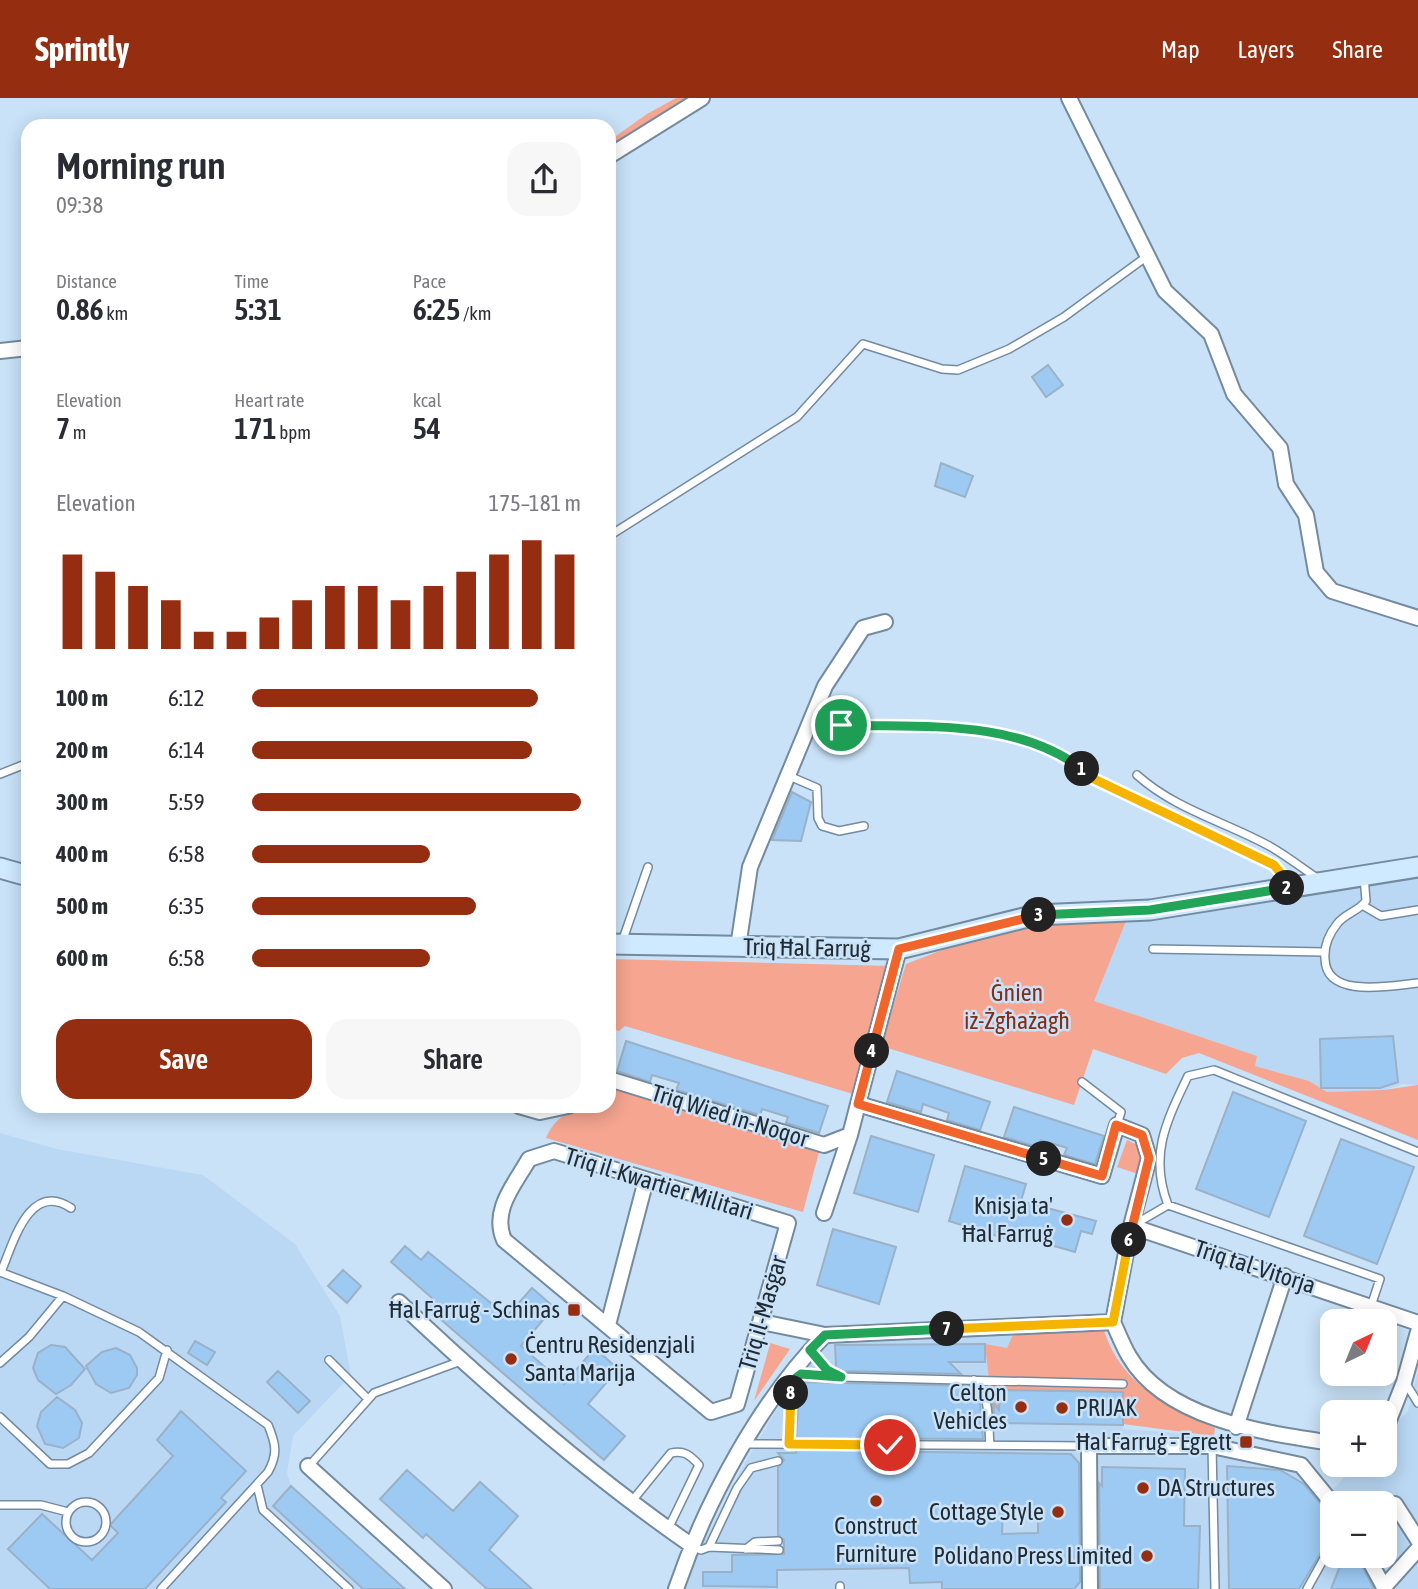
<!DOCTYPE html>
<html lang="en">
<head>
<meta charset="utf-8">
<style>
	body { margin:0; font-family:"Asap Condensed",sans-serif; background:#f7f7f7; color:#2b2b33; height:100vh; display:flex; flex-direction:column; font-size:26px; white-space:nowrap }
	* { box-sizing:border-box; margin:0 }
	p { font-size:23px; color:#7c7c81 }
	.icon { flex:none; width:38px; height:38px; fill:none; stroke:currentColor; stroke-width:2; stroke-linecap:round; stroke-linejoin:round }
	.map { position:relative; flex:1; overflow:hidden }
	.side { position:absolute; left:21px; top:21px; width:595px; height:994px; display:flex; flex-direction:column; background:#fff; border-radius:21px; box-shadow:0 4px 18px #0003 }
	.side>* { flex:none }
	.needle { width:46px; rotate:43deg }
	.buttons { position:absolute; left:1320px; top:1211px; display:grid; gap:14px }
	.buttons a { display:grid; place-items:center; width:77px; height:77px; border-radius:14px; background:#fff; box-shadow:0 4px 18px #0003; font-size:35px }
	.pin { position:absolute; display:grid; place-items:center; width:60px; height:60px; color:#fff; margin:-30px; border:4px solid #fff; border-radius:50%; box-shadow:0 2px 7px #0007 }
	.km { position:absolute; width:35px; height:35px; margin:-18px; border-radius:50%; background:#222; color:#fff; font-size:19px; line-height:35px; text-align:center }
	.round { display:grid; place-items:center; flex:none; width:74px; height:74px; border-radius:21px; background:#f7f7f7 }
	.overview { display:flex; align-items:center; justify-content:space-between; height:119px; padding:0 35px }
	h1 { font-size:38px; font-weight:600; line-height:52px }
	.stats { display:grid; grid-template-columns:repeat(3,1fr); gap:10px; height:119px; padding:7px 35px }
	.stats div { display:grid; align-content:center }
	.stats b { font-size:30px; font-weight:600 }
	.stats small { font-size:19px; font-weight:400 }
	.stats p { font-size:19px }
	.chart { height:196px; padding:14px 35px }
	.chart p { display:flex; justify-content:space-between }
	.chart svg { width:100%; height:126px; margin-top:7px; stroke:#952d10; stroke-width:6 }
	.action { display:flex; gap:14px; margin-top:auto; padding:14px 35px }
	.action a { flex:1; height:80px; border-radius:21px; background:#952d10; color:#fff; font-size:28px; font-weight:600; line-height:80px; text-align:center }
	.action a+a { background:#f7f7f7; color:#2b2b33 }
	ul { padding:0 35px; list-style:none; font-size:23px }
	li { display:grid; grid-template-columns:112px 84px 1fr; align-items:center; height:52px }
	li i { height:18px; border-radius:9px; background:#952d10 }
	header { display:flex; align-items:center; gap:42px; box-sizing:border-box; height:98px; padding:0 35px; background:#952d10; color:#fff }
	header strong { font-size:33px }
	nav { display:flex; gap:38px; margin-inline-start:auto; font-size:24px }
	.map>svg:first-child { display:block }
	.built { fill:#bad8f4; fill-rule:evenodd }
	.green { fill:#f5a590 }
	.building { fill:#9dcaf3; stroke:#9ab1c7; stroke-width:2; fill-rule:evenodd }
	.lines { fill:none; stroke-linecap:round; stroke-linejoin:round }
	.service-casing { stroke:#738a9f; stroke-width:10 }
	.minor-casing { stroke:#738a9f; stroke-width:18 }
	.secondary-casing { stroke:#738a9f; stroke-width:23 }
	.service { stroke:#fff; stroke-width:7 }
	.minor { stroke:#fff; stroke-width:14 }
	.secondary { stroke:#cfe9fe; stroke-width:19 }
	.split-1-casing { stroke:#fff; stroke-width:14 }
	.split-2-casing { stroke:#fff; stroke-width:14 }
	.split-3-casing { stroke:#fff; stroke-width:14 }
	.split-4-casing { stroke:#fff; stroke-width:14 }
	.split-5-casing { stroke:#fff; stroke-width:14 }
	.split-6-casing { stroke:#fff; stroke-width:14 }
	.split-7-casing { stroke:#fff; stroke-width:14 }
	.split-8-casing { stroke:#fff; stroke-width:14 }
	.split-9-casing { stroke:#fff; stroke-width:14 }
	.split-1 { stroke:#22a559; stroke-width:9 }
	.split-2 { stroke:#f5b400; stroke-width:9 }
	.split-3 { stroke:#22a559; stroke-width:9 }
	.split-4 { stroke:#f0652b; stroke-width:9 }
	.split-5 { stroke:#f0652b; stroke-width:9 }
	.split-6 { stroke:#f0652b; stroke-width:9 }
	.split-7 { stroke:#f5b400; stroke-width:9 }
	.split-8 { stroke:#22a559; stroke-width:9 }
	.split-9 { stroke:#f5b400; stroke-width:9 }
	.poi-dot { fill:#952d10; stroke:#c9e2f8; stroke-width:2.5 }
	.labels { text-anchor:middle; stroke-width:5; stroke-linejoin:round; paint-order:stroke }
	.street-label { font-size:24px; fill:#212b33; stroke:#c9e2f8 }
	.park-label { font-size:24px; fill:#842d17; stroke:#c9e2f8 }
	.poi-label { font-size:24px; fill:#212b33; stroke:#c9e2f8; text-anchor:end }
</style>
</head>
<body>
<header>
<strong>Sprintly</strong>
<nav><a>Map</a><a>Layers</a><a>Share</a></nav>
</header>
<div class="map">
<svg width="1418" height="1491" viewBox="0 0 1418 1491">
	<rect width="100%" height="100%" fill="#c9e2f8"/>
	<path class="built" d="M1418,778V987L1403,986L1384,992L1327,994L1309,983L1254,968L1257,958L1093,903L1126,823Z
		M0,1035L57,1051L203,1077L295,1146L340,1218L351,1277L293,1338L287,1375L291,1388L405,1491H0Z
		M1104,1233L1111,1253L1127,1274L1123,1331L1214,1338L1333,1391L1356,1367H1384V1338L1408,1313L1418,1273V1491H679L745,1365L818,1241ZM1332,1405H1384V1458H1332Z"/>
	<path class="green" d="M676,0H693L636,31L609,51V43L647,16Z
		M1126,823L1094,903L1257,958L1255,968L1309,983L1327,994L1384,992L1418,987V1042L1199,955L1182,960L1166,976L1093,951L1074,1007L881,948L906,866L973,840L1046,824Z
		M609,861L891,868L853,996L625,928L619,933L609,930Z
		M609,989L819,1054L803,1114L546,1040C558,1012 580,1008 609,1008Z
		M1127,1042L1144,1050V1078L1117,1069Z
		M1104,1233C1123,1289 1165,1305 1215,1330L1214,1338L1123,1326L1124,1296L1077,1297V1324L993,1318L985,1246L1007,1250L1013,1237Z
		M770,1245L790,1251L754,1303L770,1246Z"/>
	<path class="building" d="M1048,267L1063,287L1046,299L1032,279Z
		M941,365L973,378L965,399L935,388Z
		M792,694L811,704L801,743L772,742Z
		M1393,938L1398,984L1380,990H1321L1320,941Z
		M626,943L828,1008L819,1035L786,1025L788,1019L762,1011L760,1017L676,992L679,985L652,977L650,984L617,973Z
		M897,973L990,1004L980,1032L947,1022L949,1015L923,1006L921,1014L887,1004Z
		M1233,994L1306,1023L1269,1119L1196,1091Z
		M1014,1009L1104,1038L1095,1066L1064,1057L1067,1050L1041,1042L1038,1049L1004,1039Z
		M871,1038L934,1057L918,1114L854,1095Z
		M1341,1041L1414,1069L1377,1166L1304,1138Z
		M965,1068L1026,1086L1021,1103L1096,1123L1092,1136L1081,1133L1075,1154L1012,1136L1010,1142L949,1123Z
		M833,1131L896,1149L879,1206L817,1187Z
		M405,1148L421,1162L428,1154L507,1218L532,1190L554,1209L521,1248L564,1286L595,1250L618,1271L588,1306L625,1338L604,1362L425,1208L432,1200L391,1164Z
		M343,1172L361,1188L347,1205L328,1188Z
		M195,1243L215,1254L207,1267L188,1255Z
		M985,1246V1264H949L961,1276L843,1273L836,1269L835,1247Z
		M51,1247L65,1249L85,1271L71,1287L56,1296L38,1282L33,1270L38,1255Z
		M116,1250L130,1257L137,1270V1277L129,1290L111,1295L96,1286L86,1268L102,1254Z
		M278,1273L310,1303L298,1315L267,1284Z
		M800,1284L972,1288L980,1305L983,1341L796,1340Z
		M1000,1292L1123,1294V1327L995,1325L993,1305L999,1312Z
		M57,1299L75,1312L82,1325L79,1340L63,1350L45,1346L37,1328L41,1314Z
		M181,1313L246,1373L221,1400L226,1404L145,1491H50L8,1451L42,1416L92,1462L118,1435L110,1427L173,1358L157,1342Z
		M796,1352L1071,1356L1079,1365L1080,1484L1074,1491H942V1484L910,1485L909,1470L777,1472V1489L703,1488V1474H732V1457L784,1456V1442L778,1437V1369L784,1362L778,1355H796ZM1003,1409L1038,1410V1435L1002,1436Z
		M1227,1368L1280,1372L1304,1386L1325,1411L1332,1414V1436L1299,1491H1229Z
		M1102,1369L1185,1371L1184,1428H1200L1198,1491H1100L1099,1385L1102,1388Z
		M407,1372L453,1413L480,1384L518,1418L489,1452L532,1491H487L426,1436L423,1440L380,1401Z
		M291,1388L405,1491H363L273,1408Z
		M1344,1458H1357L1374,1491H1331Z"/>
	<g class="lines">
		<g class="service-casing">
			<path id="service" d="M609,438L797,319L863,246L942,271L958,272L1009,251L1064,219L1146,159
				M841,627L992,633L1062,656L1094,681L1274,767L1290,786
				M0,676L28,665
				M1137,677C1176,712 1226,724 1271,749C1287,758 1302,770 1317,780
				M789,678L817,690L818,720L822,728L839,733L864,728
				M1364,778L1366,803C1359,813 1344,816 1337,826C1329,836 1324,849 1325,861C1326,902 1393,887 1418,885
				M1362,807L1381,818L1418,812
				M622,844L648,769
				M1153,851L1324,854
				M1082,984L1121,1014L1117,1027
				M1168,1107C1149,1057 1166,1024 1188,978L1214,972L1418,1054
				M1132,1128L1168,1107L1380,1181L1371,1208
				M0,1174L63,1198L139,1234L268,1327C276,1346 278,1356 268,1374L161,1491
				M1,1174C13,1146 29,1082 71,1110
				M811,1252L827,1272L841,1279L1123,1286
				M329,1262L368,1301
				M0,1265L29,1239L63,1198
				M974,1282C991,1296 988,1326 990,1347
				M1405,1284L1418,1305
				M0,1319L50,1366H68L89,1355L159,1280L167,1252
				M745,1346L1089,1348
				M789,1346L792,1283L801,1276L837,1279
				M1212,1348L1215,1491
				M309,1368L374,1295L461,1263
				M257,1387L263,1412L349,1491
				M632,1403L671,1355C684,1352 690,1357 699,1367L668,1431
				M66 1424a20 20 0 1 1 40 0a20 20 0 1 1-40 0Z
				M0,1407H41L68,1414
				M692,1448L701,1452L709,1449L737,1390L751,1370L778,1363
				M709,1449L779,1452
				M746,1451L755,1444L778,1443
				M840,1488V1491
				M1307,1491L1332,1446"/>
		</g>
		<g class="minor-casing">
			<path id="minor" d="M1069,0L1165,193L1211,236L1234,296L1280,350L1286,386L1306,417L1316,474L1332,493L1418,520
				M609,58L702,0
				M0,253L28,250
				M738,849L750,769L825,588L863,530L885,524
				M609,981L824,1047L850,1037L858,1006L1102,1078L1117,1027L1142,1037L1149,1060L1131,1128L1113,1224
				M858,1006L899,851
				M519,1008L540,1014L568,1008
				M554,1053L788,1125L737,1306L711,1314L504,1142C491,1112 515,1086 529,1061Z
				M824,1115L850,1037
				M1131,1128L1418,1225
				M399,1204C491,1291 587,1375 691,1447
				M762,1224L825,1237L1113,1224
				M1113,1224C1118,1235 1123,1248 1129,1258C1166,1322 1267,1335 1332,1345
				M608,1227L646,1082
				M1236,1329L1285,1178
				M1384,1335L1404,1284L1418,1234
				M308,1368L444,1491
				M1384,1413L1395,1406L1418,1442
				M1367,1458L1385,1491
				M1384,1489L1418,1451
				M676,1491C706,1403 760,1303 825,1237
				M1090,1491L1089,1348H1212L1301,1367L1332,1405"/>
		</g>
		<g class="secondary-casing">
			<path id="secondary" d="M0,770L28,778
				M609,846L899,851L1036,817L1150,812L1418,769"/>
		</g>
		<use href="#service" class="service"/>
		<use href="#minor" class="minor"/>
		<use href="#secondary" class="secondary"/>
	</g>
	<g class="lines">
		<g class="split-1-casing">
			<path id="split-1" d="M841,627C921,630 1015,620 1082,671"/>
		</g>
		<g class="split-2-casing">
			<path id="split-2" d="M1082,671L1094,681L1274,767L1292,789L1287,790"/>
		</g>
		<g class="split-3-casing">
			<path id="split-3" d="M1039,817L1150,812L1287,790"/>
		</g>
		<g class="split-4-casing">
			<path id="split-4" d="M872,953L899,851L1039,817"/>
		</g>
		<g class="split-5-casing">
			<path id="split-5" d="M872,953L858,1006L1044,1061"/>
		</g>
		<g class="split-6-casing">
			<path id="split-6" d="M1044,1061L1102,1078L1116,1027L1142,1037L1149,1060L1129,1142"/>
		</g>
		<g class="split-7-casing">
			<path id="split-7" d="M947,1231L1113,1224L1129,1142"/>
		</g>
		<g class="split-8-casing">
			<path id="split-8" d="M791,1295L792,1283L801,1276L841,1279L827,1272L810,1252L825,1237L947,1231"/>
		</g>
		<g class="split-9-casing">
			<path id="split-9" d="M791,1295L789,1346L890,1347"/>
		</g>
		<use href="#split-1" class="split-1"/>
		<use href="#split-2" class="split-2"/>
		<use href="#split-3" class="split-3"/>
		<use href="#split-4" class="split-4"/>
		<use href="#split-5" class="split-5"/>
		<use href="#split-6" class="split-6"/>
		<use href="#split-7" class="split-7"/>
		<use href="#split-8" class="split-8"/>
		<use href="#split-9" class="split-9"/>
	</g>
	<g class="poi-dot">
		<circle cx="1067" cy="1122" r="7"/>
		<rect x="567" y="1205" width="14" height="14" rx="3.5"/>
		<circle cx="511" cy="1261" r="7"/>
		<circle cx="1021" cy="1309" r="7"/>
		<circle cx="1062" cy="1310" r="7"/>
		<rect x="1239" y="1337" width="14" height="14" rx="3.5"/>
		<circle cx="1143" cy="1390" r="7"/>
		<circle cx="876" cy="1403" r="7"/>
		<circle cx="1058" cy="1414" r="7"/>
		<circle cx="1147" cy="1458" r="7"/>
	</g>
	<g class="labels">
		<g class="street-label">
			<text transform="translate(807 850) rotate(1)" y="8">Triq Ħal Farruġ</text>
			<text transform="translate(730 1018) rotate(17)" y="8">Triq Wied in-Noqor</text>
			<text transform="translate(659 1086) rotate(17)" y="8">Triq il-Kwartier Militari</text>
			<text transform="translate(1255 1169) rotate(18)" y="8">Triq tal-Vitorja</text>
			<text transform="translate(763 1215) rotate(-74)" y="8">Triq il-Masġar</text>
		</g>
		<g class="park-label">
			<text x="1017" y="903">Ġnien<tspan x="1017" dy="28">iż-Żgħażagħ</tspan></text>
		</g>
		<g class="poi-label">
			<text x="1053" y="1116">Knisja ta'<tspan x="1053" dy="28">Ħal Farruġ</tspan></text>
			<text x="560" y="1220">Ħal Farruġ - Schinas</text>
			<text x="525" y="1255" text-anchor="start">Ċentru Residenzjali<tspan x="525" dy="28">Santa Marija</tspan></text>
			<text x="1007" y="1303">Celton<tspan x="1007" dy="28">Vehicles</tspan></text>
			<text x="1076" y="1318" text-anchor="start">PRIJAK</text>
			<text x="1232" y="1352">Ħal Farruġ - Egrett</text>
			<text x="1157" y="1398" text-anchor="start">DA Structures</text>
			<text x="1044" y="1422">Cottage Style</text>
			<text x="876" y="1436" text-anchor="middle">Construct<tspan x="876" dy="28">Furniture</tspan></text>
			<text x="1133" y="1466">Polidano Press Limited</text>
		</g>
	</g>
</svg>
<div class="buttons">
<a><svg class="needle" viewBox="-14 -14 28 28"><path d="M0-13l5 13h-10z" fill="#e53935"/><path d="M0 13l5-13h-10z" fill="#7c7c81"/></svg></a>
<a>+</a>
<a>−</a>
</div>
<div class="pin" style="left:841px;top:627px;background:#1e9e55"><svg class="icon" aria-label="arrive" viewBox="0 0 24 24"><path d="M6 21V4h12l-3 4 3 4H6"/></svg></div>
<div class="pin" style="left:890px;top:1347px;background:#d93025"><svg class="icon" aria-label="check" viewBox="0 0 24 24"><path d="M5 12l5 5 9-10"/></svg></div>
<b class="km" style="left:1082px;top:671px">1</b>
<b class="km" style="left:1287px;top:790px">2</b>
<b class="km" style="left:1039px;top:817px">3</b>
<b class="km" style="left:872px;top:953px">4</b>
<b class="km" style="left:1044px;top:1061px">5</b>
<b class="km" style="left:1129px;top:1142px">6</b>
<b class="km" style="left:947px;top:1231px">7</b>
<b class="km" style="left:791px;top:1295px">8</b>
<section class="side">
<div class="overview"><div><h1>Morning run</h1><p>09:38</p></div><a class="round"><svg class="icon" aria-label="share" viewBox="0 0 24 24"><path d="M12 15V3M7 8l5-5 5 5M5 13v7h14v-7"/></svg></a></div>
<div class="stats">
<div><p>Distance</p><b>0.86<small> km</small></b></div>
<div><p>Time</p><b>5:31</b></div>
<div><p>Pace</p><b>6:25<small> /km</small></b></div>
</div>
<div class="stats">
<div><p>Elevation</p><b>7<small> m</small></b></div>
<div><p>Heart rate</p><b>171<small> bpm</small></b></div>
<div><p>kcal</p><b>54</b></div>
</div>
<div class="chart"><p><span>Elevation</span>175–181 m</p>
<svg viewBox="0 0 160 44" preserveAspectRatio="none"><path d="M5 44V11M15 44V17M25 44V22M35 44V27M45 44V38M55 44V38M65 44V33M75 44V27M85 44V22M95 44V22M105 44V27M115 44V22M125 44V17M135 44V11M145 44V6M155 44V11"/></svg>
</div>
<ul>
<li><b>100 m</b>6:12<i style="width:87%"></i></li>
<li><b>200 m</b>6:14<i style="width:85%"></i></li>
<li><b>300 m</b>5:59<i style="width:100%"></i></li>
<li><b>400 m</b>6:58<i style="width:54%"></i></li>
<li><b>500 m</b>6:35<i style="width:68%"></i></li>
<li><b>600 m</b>6:58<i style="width:54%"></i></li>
</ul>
<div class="action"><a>Save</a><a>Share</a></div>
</section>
</div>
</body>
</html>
